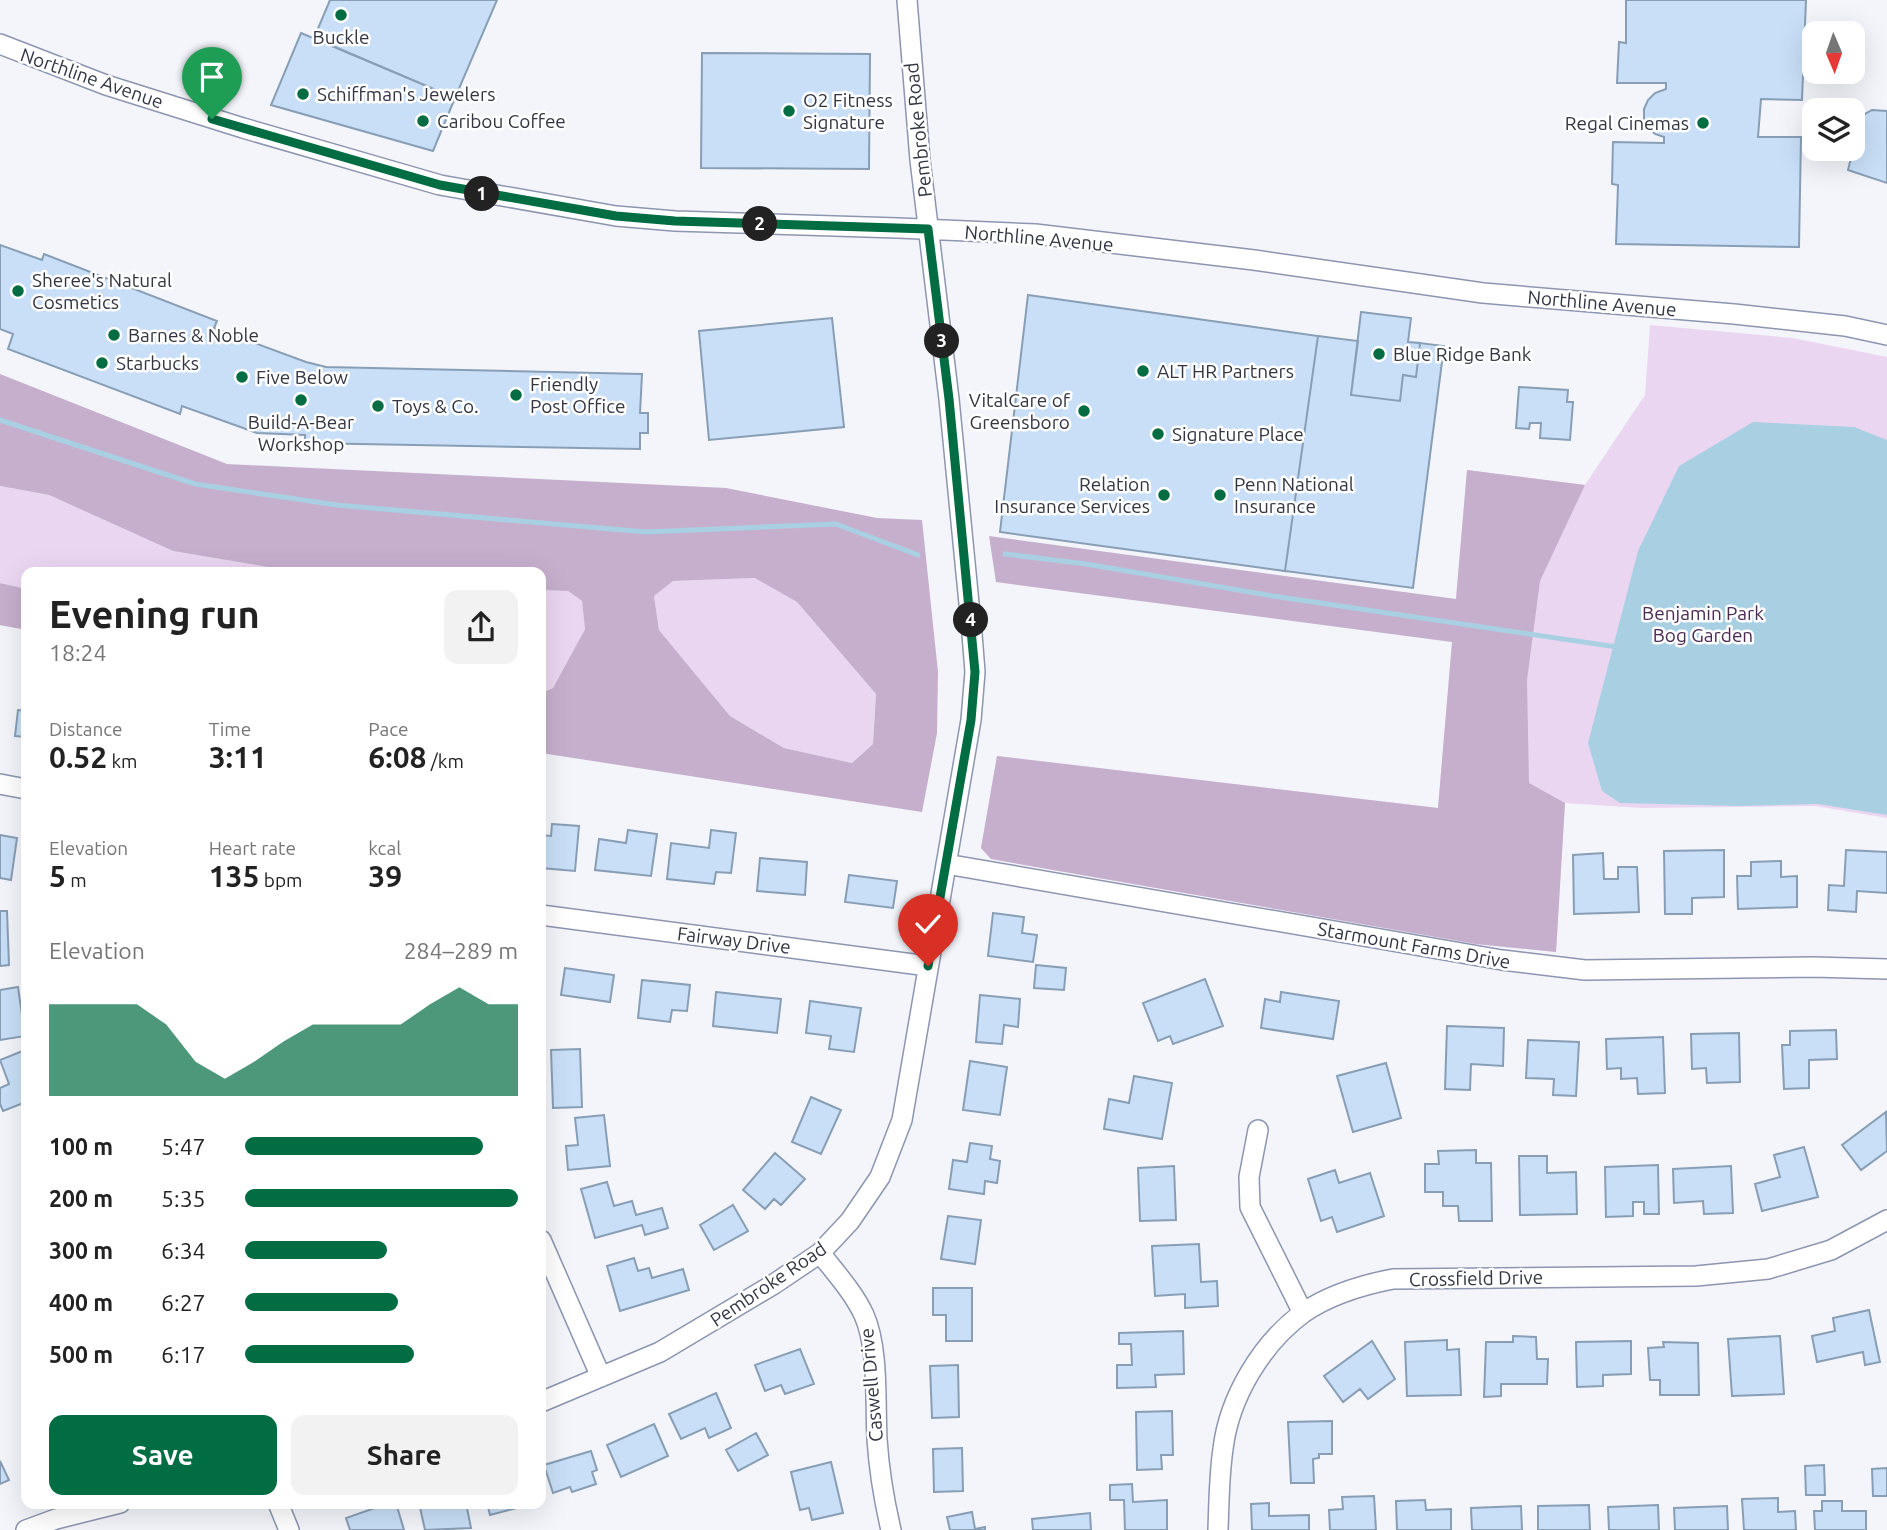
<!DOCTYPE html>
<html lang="en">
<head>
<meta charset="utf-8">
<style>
	body { margin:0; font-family:Ubuntu,sans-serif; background:#f2f2f2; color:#222; height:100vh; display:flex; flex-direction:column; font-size:26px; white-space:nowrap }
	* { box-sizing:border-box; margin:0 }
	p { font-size:23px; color:#767676 }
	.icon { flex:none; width:38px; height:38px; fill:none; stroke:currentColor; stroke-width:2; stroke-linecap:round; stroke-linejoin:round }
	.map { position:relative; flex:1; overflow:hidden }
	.sheet { position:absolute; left:21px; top:567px; width:525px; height:942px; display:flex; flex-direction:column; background:#fff; border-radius:14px; box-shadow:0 7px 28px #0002 }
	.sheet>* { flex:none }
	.needle { width:46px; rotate:178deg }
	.fabs { position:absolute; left:1802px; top:21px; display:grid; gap:14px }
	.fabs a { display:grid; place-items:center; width:63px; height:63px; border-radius:14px; background:#fff; box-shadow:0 7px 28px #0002; font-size:35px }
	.pin { position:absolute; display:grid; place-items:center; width:60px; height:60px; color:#fff; margin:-72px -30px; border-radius:50% 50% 50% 0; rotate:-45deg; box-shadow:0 0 7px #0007 }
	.pin .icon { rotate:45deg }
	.km { position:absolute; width:35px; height:35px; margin:-18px; border-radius:50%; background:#222; color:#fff; font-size:19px; line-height:35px; text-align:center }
	.round { display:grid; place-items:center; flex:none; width:74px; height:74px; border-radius:14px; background:#f2f2f2 }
	.overview { display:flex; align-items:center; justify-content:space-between; height:119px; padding:0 28px }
	h1 { font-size:38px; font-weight:600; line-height:52px }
	.figures { display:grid; grid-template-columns:repeat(3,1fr); gap:10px; height:119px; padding:7px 28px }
	.figures div { display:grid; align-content:center }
	.figures b { font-size:30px; font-weight:600 }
	.figures small { font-size:19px; font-weight:400 }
	.figures p { font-size:19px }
	.chart { height:196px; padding:14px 28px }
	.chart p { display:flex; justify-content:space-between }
	.chart svg { width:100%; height:126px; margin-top:7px; fill:#026c43; opacity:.7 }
	.cta { display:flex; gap:14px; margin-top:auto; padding:14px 28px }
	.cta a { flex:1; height:80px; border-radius:14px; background:#026c43; color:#fff; font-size:28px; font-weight:600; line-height:80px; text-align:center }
	.cta a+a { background:#f2f2f2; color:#222 }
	ul { padding:0 28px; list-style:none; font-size:23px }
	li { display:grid; grid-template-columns:112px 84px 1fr; align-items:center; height:52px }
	li i { height:18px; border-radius:9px; background:#026c43 }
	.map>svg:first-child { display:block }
	.green { fill:#ebd6f1 }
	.forest { fill:#c6afcd; fill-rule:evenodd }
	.water { fill:#a9d0e2 }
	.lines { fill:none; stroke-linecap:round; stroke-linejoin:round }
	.stream { stroke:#a9d0e2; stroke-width:5 }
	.building { fill:#c8dff7; stroke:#889eb5; stroke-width:2 }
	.street-casing { stroke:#8d95b0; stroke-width:22 }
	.street { stroke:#fff; stroke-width:19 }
	.route-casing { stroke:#fff; stroke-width:14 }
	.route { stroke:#026c43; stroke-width:9 }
	.poi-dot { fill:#026c43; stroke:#fff; stroke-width:2.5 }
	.labels { text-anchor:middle; stroke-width:5; stroke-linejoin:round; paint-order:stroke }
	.poi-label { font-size:19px; fill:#333642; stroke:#fff; text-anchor:start }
	.street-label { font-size:19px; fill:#333642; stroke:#fff }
	.park-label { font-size:19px; fill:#4b2b53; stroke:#fff }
</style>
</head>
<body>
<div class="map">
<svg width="1887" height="1530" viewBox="0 0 1887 1530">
	<rect width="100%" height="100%" fill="#f3f5fb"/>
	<path class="green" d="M1650,325L1793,338L1887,357V818L1815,806L1642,808L1565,803L1556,952L1476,944L991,859L981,848L997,756L1438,808L1467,470L1585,485L1645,395Z
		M0,486L49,495L173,551L297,572H26V589L0,583Z
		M756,578L797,602L876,694L873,744L852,763L784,748L730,716L659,630L654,596L672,581Z
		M541,590L568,591L582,601L585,629L553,688L541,693Z"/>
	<path class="forest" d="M0,374L227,464L726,488L877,518L922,520L938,672L937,733L922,812L541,753V693L553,688L585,629L582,601L568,591L541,590V572H297L173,551L49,495L0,486ZM755,578L797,602L876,694L873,744L852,763L784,748L730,716L659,630L654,596L673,581Z
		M1467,470L1585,485L1540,581L1527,680L1529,783L1565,803L1556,952L1476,944L991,859L981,848L997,756L1438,808L1452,642L996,582L989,536L1456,599Z
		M0,583L26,589V630L0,625Z"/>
	<path class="water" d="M1753,422L1854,427L1887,440V815L1818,804L1739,806L1620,803L1602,791L1588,743L1638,551L1679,466Z"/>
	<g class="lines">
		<path class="stream" d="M0,420L195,484L337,505L646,532L836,524L918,555
			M1005,554L1086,564L1273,596L1617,647"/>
	</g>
	<path class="building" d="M330,0H497L455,98L314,38Z
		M1626,0H1806L1802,100L1761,99L1758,137H1801L1799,247L1616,244L1618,185L1612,184L1613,142L1664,143V137L1655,134L1648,127L1644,119V109L1648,100L1655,93L1666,89V83H1617L1619,42L1626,43Z
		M301,33L455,98L433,151L271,105Z
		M702,53L870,54L869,169L701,168Z
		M1872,110L1887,111V183L1848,170L1859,125L1865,114Z
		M0,245L42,260L44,254L217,321L214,328L306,362L326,367L642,374L640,413H648V433H640V449L305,443V435L257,433L182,406L180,414L8,349L13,334L0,329Z
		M1028,295L1318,336L1285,571L1000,532Z
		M1361,312L1411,318L1408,342L1420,343L1416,377L1403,375L1400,401L1351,395Z
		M832,318L844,427L709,440L699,331Z
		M1318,336L1358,341L1351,395L1400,401L1403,375L1416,377L1420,343L1444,346L1413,588L1285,571Z
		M1519,387L1568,390L1567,402H1573L1570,440L1540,438L1541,423H1530L1529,429L1516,428Z
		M18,710L26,711V737L15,736Z
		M552,824L579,826L575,871L541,868V835L551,836Z
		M628,830L657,834L651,876L595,870L599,839L626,843Z
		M711,830L736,833L731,873L716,872L714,884L667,879L671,843L709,848Z
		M0,835L17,838L11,880L0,878Z
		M1724,850V897L1692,898V914H1665L1664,851Z
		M1846,850L1887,852V893L1857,891L1856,912L1828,910L1829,885L1844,886Z
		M1603,853L1604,879H1618V867H1637L1639,912L1574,914L1573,855Z
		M760,858L807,862L805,895L757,891Z
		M1781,861V877L1797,876V907L1738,909L1737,876H1751V862Z
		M849,875L897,881L893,908L845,902Z
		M0,911H7L9,965L0,966Z
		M993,913L1024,917L1022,933L1037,935L1033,962L988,956Z
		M1036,965L1066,968L1064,990L1034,988Z
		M565,968L614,975L610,1002L561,995Z
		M1205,979L1223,1026L1173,1044L1170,1036L1158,1041L1143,1003Z
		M642,980L690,985L687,1011L672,1010L670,1022L638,1018Z
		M18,987L25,1036L0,1040V990Z
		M716,992L781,999L777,1033L713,1026Z
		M1281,992L1339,1001L1333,1039L1261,1028L1265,999L1280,1002Z
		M980,995L1020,999L1018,1027L1004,1025L1002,1044L976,1042Z
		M810,1001L861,1008L854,1052L829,1049L831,1036L806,1033Z
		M1447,1026L1504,1028L1503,1066L1471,1064L1470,1090L1445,1089Z
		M1836,1030L1837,1059L1809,1060V1088L1784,1089L1782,1045H1790V1031Z
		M1739,1033L1740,1082L1707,1083L1706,1068L1692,1069L1691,1034Z
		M1663,1037L1665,1093L1638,1094L1637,1078L1621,1079V1068L1607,1069L1606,1039Z
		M1528,1040L1579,1042L1576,1096L1553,1095L1554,1079L1526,1078Z
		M580,1049L582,1107L553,1108L551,1050Z
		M25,1050L26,1102L3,1111L0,1104V1088L9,1084L0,1060Z
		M970,1061L1007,1067L1000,1115L963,1110Z
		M1386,1063L1401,1118L1353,1132L1337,1076Z
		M1134,1076L1172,1083L1162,1139L1104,1129L1109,1099L1129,1103Z
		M811,1097L841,1110L821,1154L792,1142Z
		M1886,1112L1887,1151L1861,1170L1842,1145Z
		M604,1115L610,1166L568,1170L566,1146L578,1145L575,1118Z
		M970,1143L992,1146L990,1159L1000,1161L997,1183L985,1181L984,1194L949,1189L953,1160L967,1162Z
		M1804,1147L1818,1197L1762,1211L1755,1184L1780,1177L1774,1155Z
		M1476,1150V1163H1491L1492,1221H1459L1458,1206H1443V1192H1425V1164H1439L1438,1151Z
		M775,1153L805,1179L781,1205L774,1199L765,1209L743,1190Z
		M1519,1156H1547V1173L1576,1172L1577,1214L1520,1215Z
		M1658,1165L1659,1214H1644V1202H1633V1216L1606,1217L1605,1167Z
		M1174,1166L1176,1220L1140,1221L1138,1168Z
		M1731,1166L1733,1213L1704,1214L1703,1201L1674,1203L1673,1169Z
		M1335,1170L1339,1183L1370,1173L1384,1216L1337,1232L1332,1217L1321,1221L1308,1179Z
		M607,1182L614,1206L632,1201L636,1215L662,1208L668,1228L645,1235L642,1225L595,1238L581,1189Z
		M733,1205L748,1231L714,1250L700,1225Z
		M948,1216L981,1220L975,1264L941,1259Z
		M1199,1244L1201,1282L1217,1281L1218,1306L1185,1308V1294L1155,1296L1152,1246Z
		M634,1258L638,1271L649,1268L652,1278L683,1269L689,1290L620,1311L607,1266Z
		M933,1288H972V1341H946V1315H933Z
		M1869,1310L1880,1362L1865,1365L1863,1352L1817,1362L1812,1336L1835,1331L1833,1318Z
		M1183,1331L1184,1374L1155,1375L1156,1387L1117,1388V1365H1132L1131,1344H1119V1333Z
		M1513,1336L1536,1337L1537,1359H1548L1547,1384H1501V1396L1484,1397L1486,1342H1513Z
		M1780,1336L1784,1394L1732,1396L1728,1339Z
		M1447,1340V1350L1459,1349L1461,1395L1407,1396L1405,1342Z
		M1372,1341L1395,1379L1368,1399L1360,1389L1343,1402L1324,1376Z
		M1631,1341V1374L1603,1375V1386L1577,1387L1576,1342Z
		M1663,1342L1698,1343L1699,1395H1660V1380H1650L1648,1348L1664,1347Z
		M800,1349L814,1384L785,1394L781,1385L765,1391L755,1365Z
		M958,1365L959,1417L932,1418L930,1366Z
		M716,1393L731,1428L709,1438L705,1428L681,1439L669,1414Z
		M1172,1411L1173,1455H1161L1162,1469L1137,1470L1136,1412Z
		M1332,1421V1454H1319V1458L1313,1459L1314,1483H1291L1288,1422Z
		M654,1424L668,1456L621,1477L607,1445Z
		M756,1433L768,1455L738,1471L726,1450Z
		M962,1448L963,1491L934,1492L933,1449Z
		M591,1451L597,1470L592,1472L596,1484L572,1492L570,1487L553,1493L544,1465Z
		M0,1461L9,1480L0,1484Z
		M831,1462L843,1513L812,1520L809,1508L800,1510L791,1472Z
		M1824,1465L1825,1495H1806L1805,1466Z
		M1887,1468V1496H1873L1872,1469Z
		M1132,1484L1133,1502L1167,1500V1530H1125L1124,1500H1110V1485Z
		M1374,1496L1376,1530H1330L1329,1510L1343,1509L1342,1497Z
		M1778,1498V1512L1795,1511L1796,1530H1744L1742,1499Z
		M1425,1500L1426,1510L1451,1509V1530H1397L1396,1501Z
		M1822,1501H1842V1511H1866V1530H1815L1814,1511H1822Z
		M389,1503H396L404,1530H350L346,1518Z
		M419,1503H466L471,1528L425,1530Z
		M487,1503H536L490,1515Z
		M1269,1503V1516L1309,1515V1530H1252L1251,1504Z
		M1589,1505L1590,1530H1538V1506Z
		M1658,1505L1659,1530H1609L1608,1507Z
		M1521,1506L1522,1530H1472L1471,1508Z
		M1727,1506L1728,1530H1675L1674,1508Z
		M972,1512L975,1529L985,1527V1530H950L947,1517Z
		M1090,1513L1091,1530H1033L1032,1519Z"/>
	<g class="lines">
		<g class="street-casing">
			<path id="street" d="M0,44L106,85L243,128L440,185L616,216L675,221L898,228L1035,234L1254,260L1483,293L1734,314L1845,326L1887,335
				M0,784L26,789
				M946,864L1502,960L1585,970L1813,967L1887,969
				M541,915L928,966
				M1258,1130L1249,1177L1250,1207L1303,1313
				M541,1240L601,1377
				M820,1253C835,1272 854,1293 864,1315C879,1349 875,1402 877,1439C879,1470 884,1500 891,1530
				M541,1402L660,1352L774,1284L820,1253L850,1221L880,1177L902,1120L971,720L975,672L972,634L949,399L920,160L907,0
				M278,1503L289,1530
				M26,1530L56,1519L120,1503
				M1218,1530C1219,1503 1219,1476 1223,1449C1229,1398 1261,1344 1303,1313C1329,1295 1362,1285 1393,1279L1696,1276L1768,1269L1831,1250L1887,1220"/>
		</g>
		<use href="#street" class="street"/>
	</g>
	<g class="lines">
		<g class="route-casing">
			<path id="route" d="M212,119L440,185L616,216L675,221L928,229L949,399L975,672L971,720L928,966"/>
		</g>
		<use href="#route" class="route"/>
	</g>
	<g class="poi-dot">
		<circle cx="341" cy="15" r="7"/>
		<circle cx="303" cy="94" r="7"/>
		<circle cx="789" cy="111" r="7"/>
		<circle cx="423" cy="121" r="7"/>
		<circle cx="1703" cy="123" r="7"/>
		<circle cx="18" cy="291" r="7"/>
		<circle cx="114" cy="335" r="7"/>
		<circle cx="1379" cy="354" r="7"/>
		<circle cx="102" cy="363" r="7"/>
		<circle cx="1143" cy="371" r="7"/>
		<circle cx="242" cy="377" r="7"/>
		<circle cx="516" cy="395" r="7"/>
		<circle cx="301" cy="400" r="7"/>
		<circle cx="378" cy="406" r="7"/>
		<circle cx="1084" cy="411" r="7"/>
		<circle cx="1158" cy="434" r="7"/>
		<circle cx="1164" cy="495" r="7"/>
		<circle cx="1220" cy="495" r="7"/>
	</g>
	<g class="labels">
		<g class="poi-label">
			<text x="341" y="44" text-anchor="middle">Buckle</text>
			<text x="317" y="101">Schiffman's Jewelers</text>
			<text x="803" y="107">O2 Fitness<tspan x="803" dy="22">Signature</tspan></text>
			<text x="437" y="128">Caribou Coffee</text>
			<text x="1689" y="130" text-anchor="end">Regal Cinemas</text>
			<text x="32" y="287">Sheree's Natural<tspan x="32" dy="22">Cosmetics</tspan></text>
			<text x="128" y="342">Barnes &amp; Noble</text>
			<text x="1393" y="361">Blue Ridge Bank</text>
			<text x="116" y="370">Starbucks</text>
			<text x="1157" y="378">ALT HR Partners</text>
			<text x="256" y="384">Five Below</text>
			<text x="530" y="391">Friendly<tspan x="530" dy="22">Post Office</tspan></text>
			<text x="1070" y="407" text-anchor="end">VitalCare of<tspan x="1070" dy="22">Greensboro</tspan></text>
			<text x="392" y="413">Toys &amp; Co.</text>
			<text x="301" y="429" text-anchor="middle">Build-A-Bear<tspan x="301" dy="22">Workshop</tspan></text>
			<text x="1172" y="441">Signature Place</text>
			<text x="1150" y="491" text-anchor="end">Relation<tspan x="1150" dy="22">Insurance Services</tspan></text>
			<text x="1234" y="491">Penn National<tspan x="1234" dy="22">Insurance</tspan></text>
		</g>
		<g class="street-label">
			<text transform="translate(92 78) rotate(19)" y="7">Northline Avenue</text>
			<text transform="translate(918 130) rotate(-96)" y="7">Pembroke Road</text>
			<text transform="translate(1039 238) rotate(5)" y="7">Northline Avenue</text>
			<text transform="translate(1602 303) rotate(5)" y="7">Northline Avenue</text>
			<text transform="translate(734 940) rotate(7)" y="7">Fairway Drive</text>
			<text transform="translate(1414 945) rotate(10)" y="7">Starmount Farms Drive</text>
			<text transform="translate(1476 1278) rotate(-1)" y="7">Crossfield Drive</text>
			<text transform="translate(768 1284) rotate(-34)" y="7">Pembroke Road</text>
			<text transform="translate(871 1385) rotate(-95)" y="7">Caswell Drive</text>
		</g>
		<g class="park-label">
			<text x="1703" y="620">Benjamin Park<tspan x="1703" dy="22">Bog Garden</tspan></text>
		</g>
	</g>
</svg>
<div class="fabs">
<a><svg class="needle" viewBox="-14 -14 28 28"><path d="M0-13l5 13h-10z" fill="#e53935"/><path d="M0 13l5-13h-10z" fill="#767676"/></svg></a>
<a><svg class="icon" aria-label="layers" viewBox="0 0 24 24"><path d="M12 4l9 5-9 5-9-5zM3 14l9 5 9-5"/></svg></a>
</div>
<div class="pin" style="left:212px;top:119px;background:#1e9e55"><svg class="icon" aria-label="arrive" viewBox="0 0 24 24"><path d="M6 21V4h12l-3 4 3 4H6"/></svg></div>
<div class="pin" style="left:928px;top:966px;background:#d93025"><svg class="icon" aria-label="check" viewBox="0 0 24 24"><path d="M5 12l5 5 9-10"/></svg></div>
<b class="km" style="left:482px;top:194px">1</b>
<b class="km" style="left:760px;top:224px">2</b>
<b class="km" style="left:942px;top:341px">3</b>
<b class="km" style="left:971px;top:620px">4</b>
<section class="sheet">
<div class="overview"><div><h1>Evening run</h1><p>18:24</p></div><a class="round"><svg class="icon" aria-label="share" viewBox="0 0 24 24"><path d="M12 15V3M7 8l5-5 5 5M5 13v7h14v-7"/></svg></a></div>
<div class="figures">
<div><p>Distance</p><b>0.52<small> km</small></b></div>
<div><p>Time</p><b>3:11</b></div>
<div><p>Pace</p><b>6:08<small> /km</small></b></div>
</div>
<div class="figures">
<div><p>Elevation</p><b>5<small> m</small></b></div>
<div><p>Heart rate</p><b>135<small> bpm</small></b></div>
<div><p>kcal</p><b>39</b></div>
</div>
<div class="chart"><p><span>Elevation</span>284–289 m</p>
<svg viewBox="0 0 160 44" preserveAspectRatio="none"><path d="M0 44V12L10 12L20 12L30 12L40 19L50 32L60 38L70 32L80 25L90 19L100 19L110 19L120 19L130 12L140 6L150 12L160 12V44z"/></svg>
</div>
<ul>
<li><b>100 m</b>5:47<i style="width:87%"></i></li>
<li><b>200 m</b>5:35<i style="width:100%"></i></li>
<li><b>300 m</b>6:34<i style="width:52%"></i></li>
<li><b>400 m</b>6:27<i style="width:56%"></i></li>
<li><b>500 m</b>6:17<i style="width:62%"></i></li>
</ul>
<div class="cta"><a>Save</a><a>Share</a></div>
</section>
</div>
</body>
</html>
